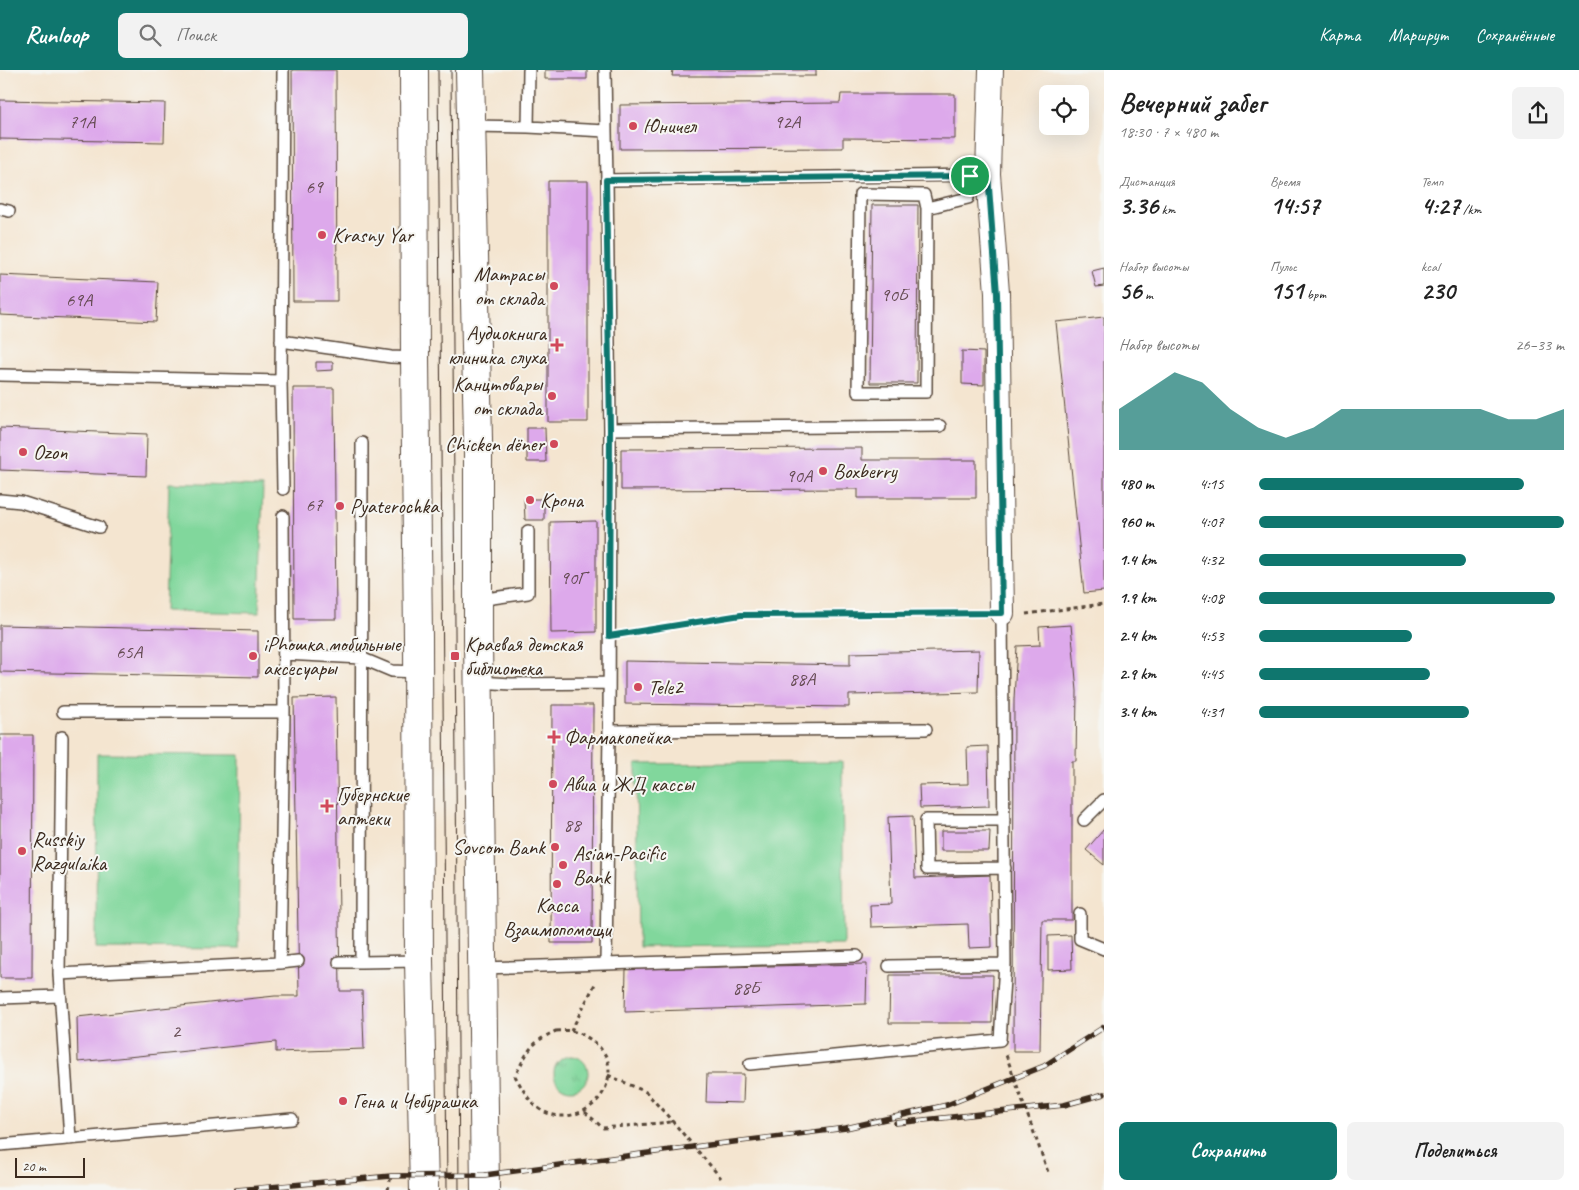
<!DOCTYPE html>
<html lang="ru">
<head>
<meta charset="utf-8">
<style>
	body { margin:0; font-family:Caveat,sans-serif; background:#f2f2f2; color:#222; height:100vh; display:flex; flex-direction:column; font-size:19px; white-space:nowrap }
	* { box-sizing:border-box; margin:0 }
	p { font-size:16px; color:#767676 }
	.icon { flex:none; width:28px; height:28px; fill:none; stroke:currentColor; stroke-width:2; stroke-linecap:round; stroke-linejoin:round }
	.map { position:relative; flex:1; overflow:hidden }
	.drawer { display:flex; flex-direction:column; background:#fff; width:475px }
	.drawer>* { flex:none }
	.tools { position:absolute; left:1039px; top:15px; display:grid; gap:10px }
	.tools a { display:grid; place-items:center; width:50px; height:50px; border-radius:8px; background:#fff; box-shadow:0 5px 20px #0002; font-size:25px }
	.scale { position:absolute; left:15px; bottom:12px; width:70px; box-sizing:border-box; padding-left:5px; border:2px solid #3b2a1e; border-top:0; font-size:14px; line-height:18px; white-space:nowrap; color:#3b2a1e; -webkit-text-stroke:4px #f6f6f2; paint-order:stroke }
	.pin { position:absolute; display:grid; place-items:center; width:42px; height:42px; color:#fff; margin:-21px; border:2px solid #fff; border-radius:50%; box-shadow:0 1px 5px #0007 }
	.round { display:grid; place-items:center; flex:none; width:52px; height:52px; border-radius:8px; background:#f2f2f2 }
	.head { display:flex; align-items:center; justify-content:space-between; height:85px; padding:0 15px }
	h1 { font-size:28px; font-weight:700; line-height:38px }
	.figures { display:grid; grid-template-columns:repeat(3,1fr); gap:8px; height:85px; padding:5px 15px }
	.figures div { display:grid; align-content:center }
	.figures b { font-size:25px; font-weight:700 }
	.figures small { font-size:14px; font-weight:400 }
	.figures p { font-size:14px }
	.chart { height:140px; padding:10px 15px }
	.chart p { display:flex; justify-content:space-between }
	.chart svg { width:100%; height:90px; margin-top:5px; fill:#0f766e; opacity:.7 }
	.button { display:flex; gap:10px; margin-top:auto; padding:10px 15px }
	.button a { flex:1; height:58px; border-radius:8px; background:#0f766e; color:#fff; font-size:20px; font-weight:700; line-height:58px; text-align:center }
	.button a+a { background:#f2f2f2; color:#222 }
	ul { padding:0 15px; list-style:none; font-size:16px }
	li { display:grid; grid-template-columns:80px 60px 1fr; align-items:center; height:38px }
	li i { height:12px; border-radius:6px; background:#0f766e }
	header { display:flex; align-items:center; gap:30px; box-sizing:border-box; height:70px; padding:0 25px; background:#0f766e; color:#fff }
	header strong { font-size:24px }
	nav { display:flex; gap:28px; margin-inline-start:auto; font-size:18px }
	.search { width:350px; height:45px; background:#f2f2f2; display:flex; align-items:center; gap:12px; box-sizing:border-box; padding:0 18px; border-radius:8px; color:#767676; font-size:19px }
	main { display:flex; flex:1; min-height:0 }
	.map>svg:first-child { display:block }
	.grass { fill:url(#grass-tufts); stroke:#5e805d }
	.park { fill:#81d79c; stroke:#5e805d }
	.building { fill:#dda9eb }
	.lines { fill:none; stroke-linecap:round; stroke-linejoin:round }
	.service-casing { stroke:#574639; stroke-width:14 }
	.minor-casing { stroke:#574639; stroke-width:26 }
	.trunk-casing { stroke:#574639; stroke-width:30 }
	.path { stroke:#574639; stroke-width:3; stroke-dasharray:4 4; stroke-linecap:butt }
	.service { stroke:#fff; stroke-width:11 }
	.minor { stroke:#fff; stroke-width:24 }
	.trunk { stroke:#fff; stroke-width:28 }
	.tram { stroke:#3b2a1e; stroke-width:1 }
	.rail-casing { stroke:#3b2a1e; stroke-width:5.5 }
	.rail { stroke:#f6f6f2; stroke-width:4; stroke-dasharray:11; stroke-linecap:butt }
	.route-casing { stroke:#fff; stroke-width:10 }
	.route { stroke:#0f766e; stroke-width:6 }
	.poi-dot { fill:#d1495b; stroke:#f6f6f2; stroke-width:2 }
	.labels { text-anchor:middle; stroke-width:4; stroke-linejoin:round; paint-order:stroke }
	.number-label { font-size:19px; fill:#644a51 }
	.poi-label { font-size:21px; fill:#3b2a1e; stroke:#f6f6f2; text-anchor:start }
</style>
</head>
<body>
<header>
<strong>Runloop</strong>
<div class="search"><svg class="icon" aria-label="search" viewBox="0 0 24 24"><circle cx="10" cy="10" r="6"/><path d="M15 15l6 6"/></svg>Поиск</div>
<nav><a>Карта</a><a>Маршрут</a><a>Сохранённые</a></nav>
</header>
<main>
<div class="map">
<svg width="1104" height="1120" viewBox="0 0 1104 1120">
	<defs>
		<pattern id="grass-tufts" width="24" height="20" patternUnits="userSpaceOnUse" patternTransform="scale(1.25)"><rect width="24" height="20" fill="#81d79c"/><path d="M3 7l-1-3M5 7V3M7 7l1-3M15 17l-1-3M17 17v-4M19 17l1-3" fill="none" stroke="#70b986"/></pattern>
	</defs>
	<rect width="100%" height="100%" fill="#f6f6f2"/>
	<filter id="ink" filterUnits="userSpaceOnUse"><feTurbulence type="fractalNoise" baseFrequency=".02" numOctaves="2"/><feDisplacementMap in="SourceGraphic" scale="10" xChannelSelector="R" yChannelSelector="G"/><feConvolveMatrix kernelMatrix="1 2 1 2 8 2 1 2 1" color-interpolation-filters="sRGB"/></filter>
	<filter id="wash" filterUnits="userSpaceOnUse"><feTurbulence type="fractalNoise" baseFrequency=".0096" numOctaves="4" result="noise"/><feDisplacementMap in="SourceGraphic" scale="20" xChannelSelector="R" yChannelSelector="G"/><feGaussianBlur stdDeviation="1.12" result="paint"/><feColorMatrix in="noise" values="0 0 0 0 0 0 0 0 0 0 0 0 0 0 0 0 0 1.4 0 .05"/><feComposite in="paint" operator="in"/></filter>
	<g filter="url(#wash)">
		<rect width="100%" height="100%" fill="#f4e5d0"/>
		<path class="grass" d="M554 1003a17 17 0 1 1 34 0a17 17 0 1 1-34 0Z"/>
		<path class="park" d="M169,413L263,416L259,543L165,541Z
			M97,684L240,685L238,879L96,878Z
			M842,692L844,875L638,877L636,694Z"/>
		<g id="blocks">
			<path class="building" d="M292,0H336L337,231H293Z
				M545,0H587V9H545Z
				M673,0H816V6H672Z
				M841,24H955V69L843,68V78L620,79V35L840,33Z
				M0,30L165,33L164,72L0,69Z
				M548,111H588V352H548Z
				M872,135H918L917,313H870Z
				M1104,198V216L1096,217L1092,201Z
				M0,205L158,212L156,252L0,245Z
				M1104,247V521L1084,523L1056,252Z
				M962,281L984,282V315L962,314Z
				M316,292H333V300L316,301Z
				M293,318H334L336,549H294Z
				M0,358L147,364L146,406L0,400Z
				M527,358H545L546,392H527Z
				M862,378V390H976V428H858V419L621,420V379Z
				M524,429H544V450H525Z
				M596,451V562L551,563L550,452Z
				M0,555L258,561V607L0,602Z
				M1071,555L1077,621L1076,691H1072V850H1042L1040,981H1013L1014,629L1017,576L1040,575L1039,557Z
				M979,580L978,622L849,625V637L625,634V591L850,595V583Z
				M336,627L340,921H362L364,979L276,982V972L78,992L77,947L275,926H299L294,628Z
				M552,635H593L592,873H551Z
				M0,665H33L32,908H0Z
				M988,676L989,736L920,738L919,715L968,714L967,677Z
				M913,746L915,808L990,805L992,877L969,878L968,854L871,857L870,835L891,834L888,747Z
				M1104,759V795L1086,780Z
				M941,761H990L989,781H941Z
				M1071,865L1072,899L1048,900V866Z
				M867,894L866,934L625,942L626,899Z
				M890,905H993L992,953H889Z
				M707,1004H744L743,1033L706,1032Z"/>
		</g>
	</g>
	<g filter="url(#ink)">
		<use href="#blocks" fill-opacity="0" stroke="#574639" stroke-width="1"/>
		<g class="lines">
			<g class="service-casing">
				<path id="service" d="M605,0L606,61
					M470,56L528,57L606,61L607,110L977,105
					M528,57L529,0
					M927,138L924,125L860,124L858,322H926L927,138L968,128L970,106
					M0,139L9,141
					M281,271L391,287L415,288
					M0,305L281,311
					M610,359L940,356
					M362,373L361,892L419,891
					M283,419L281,311L283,0
					M0,430L21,432L99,457
					M478,530L528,523V461
					M284,584L361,588L392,601L418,602
					M479,612L511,614L609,613
					M63,642H284
					M609,661L926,659
					M62,667L59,904L280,893L284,642L283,446
					M1004,750H926L927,799L1005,798
					M1084,750L1104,730
					M1080,844V869L1104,879
					M339,892H361
					M280,893L298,891
					M606,894L609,661L610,359L607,110
					M889,896L1005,894L1002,543
					M482,898L857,886
					M59,904L70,1069
					M0,928L60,926
					M750,994L1000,970L1005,894
					M0,1075L292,1049"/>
			</g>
			<g class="minor-casing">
				<path id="minor" d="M991,0L988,104L997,223L1002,543"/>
			</g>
			<g class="trunk-casing">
				<path id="trunk" d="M414,0L415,288L418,568L419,891L424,1120
					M470,0L478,369V569L485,1120"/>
			</g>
			<path class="path" d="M1026,544L1104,534
				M627,564L741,545L979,543
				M556,961C561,961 566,960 571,961C585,963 605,978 608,992C614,1021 590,1046 562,1046C551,1046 539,1041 532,1032C525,1025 520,1014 515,1006C527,983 530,972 556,961Z
				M571,961L596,912
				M1006,985L1048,1102
				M608,1005L646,1022L673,1052L721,1108
				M585,1042L603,1058L672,1052
				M388,1120L391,1106"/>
			<use href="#service" class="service"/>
			<use href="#minor" class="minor"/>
			<use href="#trunk" class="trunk"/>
			<path class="tram" d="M438,0L447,1120
				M451,0L459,1120"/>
			<g class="rail-casing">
				<path id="rail" d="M896,1053L1064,1035L1104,1024
					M236,1120L391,1106L485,1105L693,1077L846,1058L947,1035L1044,996L1104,957"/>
			</g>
			<use href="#rail" class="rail"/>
		</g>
	</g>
	<g class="lines" filter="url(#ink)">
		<g class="route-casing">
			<path id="route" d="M988,104L997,224L1002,543L741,545L609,566L610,359L606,110L970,106Z"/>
		</g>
		<use href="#route" class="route"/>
	</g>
	<g class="poi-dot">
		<circle cx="633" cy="56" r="5"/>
		<circle cx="322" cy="165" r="5"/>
		<circle cx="554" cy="216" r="5"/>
		<path d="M554.5 267.5h5v5h5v5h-5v5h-5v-5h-5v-5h5z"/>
		<circle cx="552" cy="326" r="5"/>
		<circle cx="554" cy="374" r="5"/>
		<circle cx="23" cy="382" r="5"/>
		<circle cx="823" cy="401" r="5"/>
		<circle cx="530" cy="430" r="5"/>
		<circle cx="340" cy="436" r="5"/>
		<circle cx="253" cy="586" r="5"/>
		<rect x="450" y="581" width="10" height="10" rx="2.5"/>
		<circle cx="638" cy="617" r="5"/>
		<path d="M551.5 659.5h5v5h5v5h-5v5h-5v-5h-5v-5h5z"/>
		<circle cx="553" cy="714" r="5"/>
		<path d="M324.5 728.5h5v5h5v5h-5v5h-5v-5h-5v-5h5z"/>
		<circle cx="555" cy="777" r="5"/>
		<circle cx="22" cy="781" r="5"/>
		<circle cx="563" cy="795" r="5"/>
		<circle cx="557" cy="814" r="5"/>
		<circle cx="343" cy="1031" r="5"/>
	</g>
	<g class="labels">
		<g class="number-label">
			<text x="82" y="58">71А</text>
			<text x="787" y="58">92А</text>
			<text x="314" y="123">69</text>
			<text x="894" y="231">90Б</text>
			<text x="79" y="236">69А</text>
			<text x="799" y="412">90А</text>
			<text x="314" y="441">67</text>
			<text x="573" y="514">90Г</text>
			<text x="129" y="588">65А</text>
			<text x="802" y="615">88А</text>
			<text x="572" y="761">88</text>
			<text x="746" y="924">88Б</text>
			<text x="176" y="967">2</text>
		</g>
		<g class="poi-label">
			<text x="643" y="63">Юничел</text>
			<text x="332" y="172">Krasny Yar</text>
			<text x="544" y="211" text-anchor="end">Матрасы<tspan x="544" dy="24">от склада</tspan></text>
			<text x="546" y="270" text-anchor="end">Аудиокнига<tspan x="546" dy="24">клиника слуха</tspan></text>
			<text x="542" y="321" text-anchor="end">Канцтовары<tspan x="542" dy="24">от склада</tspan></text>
			<text x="544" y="381" text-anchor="end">Chicken dëner</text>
			<text x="33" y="389">Ozon</text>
			<text x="833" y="408">Boxberry</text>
			<text x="540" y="437">Крона</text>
			<text x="350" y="443">Pyaterochka</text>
			<text x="263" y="581">iPhoшка мобильные<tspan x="263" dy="24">аксесуары</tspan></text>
			<text x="465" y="581">Краевая детская<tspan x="465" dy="24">библиотека</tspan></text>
			<text x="648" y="624">Tele2</text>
			<text x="564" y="674">Фармакопейка</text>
			<text x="563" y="721">Авиа и ЖД кассы</text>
			<text x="337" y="731">Губернские<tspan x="337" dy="24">аптеки</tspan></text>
			<text x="32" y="776">Russkiy<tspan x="32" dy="24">Razgulaika</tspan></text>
			<text x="545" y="784" text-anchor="end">Sovcom Bank</text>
			<text x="573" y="790">Asian-Pacific<tspan x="573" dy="24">Bank</tspan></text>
			<text x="557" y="842" text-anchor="middle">Касса<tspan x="557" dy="24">Взаимопомощи</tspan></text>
			<text x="353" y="1038">Гена и Чебурашка</text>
		</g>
	</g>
</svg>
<div class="tools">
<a><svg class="icon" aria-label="locate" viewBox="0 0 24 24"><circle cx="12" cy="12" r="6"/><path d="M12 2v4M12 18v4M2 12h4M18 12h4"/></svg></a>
</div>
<div class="scale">20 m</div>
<div class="pin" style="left:970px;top:106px;background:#1e9e55"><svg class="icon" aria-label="arrive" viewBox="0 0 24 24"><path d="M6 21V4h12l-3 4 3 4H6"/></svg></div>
</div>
<section class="drawer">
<div class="head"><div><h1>Вечерний забег</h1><p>18:30 · 7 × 480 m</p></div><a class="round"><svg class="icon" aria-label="share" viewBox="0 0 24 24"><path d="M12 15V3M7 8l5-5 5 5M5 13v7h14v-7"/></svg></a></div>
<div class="figures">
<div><p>Дистанция</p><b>3.36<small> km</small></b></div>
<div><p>Время</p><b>14:57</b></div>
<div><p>Темп</p><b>4:27<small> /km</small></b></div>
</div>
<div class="figures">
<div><p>Набор высоты</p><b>56<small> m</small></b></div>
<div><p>Пульс</p><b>151<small> bpm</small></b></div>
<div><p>kcal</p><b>230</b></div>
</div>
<div class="chart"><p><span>Набор высоты</span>26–33 m</p>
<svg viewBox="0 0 160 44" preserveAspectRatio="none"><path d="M0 44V24L10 15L20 6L30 11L40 24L50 33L60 38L70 33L80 24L90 24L100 24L110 24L120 24L130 24L140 29L150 29L160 24V44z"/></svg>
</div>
<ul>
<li><b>480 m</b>4:15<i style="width:87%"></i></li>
<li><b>960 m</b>4:07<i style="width:100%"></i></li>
<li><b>1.4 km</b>4:32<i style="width:68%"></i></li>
<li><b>1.9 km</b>4:08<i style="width:97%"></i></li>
<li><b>2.4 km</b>4:53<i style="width:50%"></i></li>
<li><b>2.9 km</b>4:45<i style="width:56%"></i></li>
<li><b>3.4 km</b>4:31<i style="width:69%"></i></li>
</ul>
<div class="button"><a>Сохранить</a><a>Поделиться</a></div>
</section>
</main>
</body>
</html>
